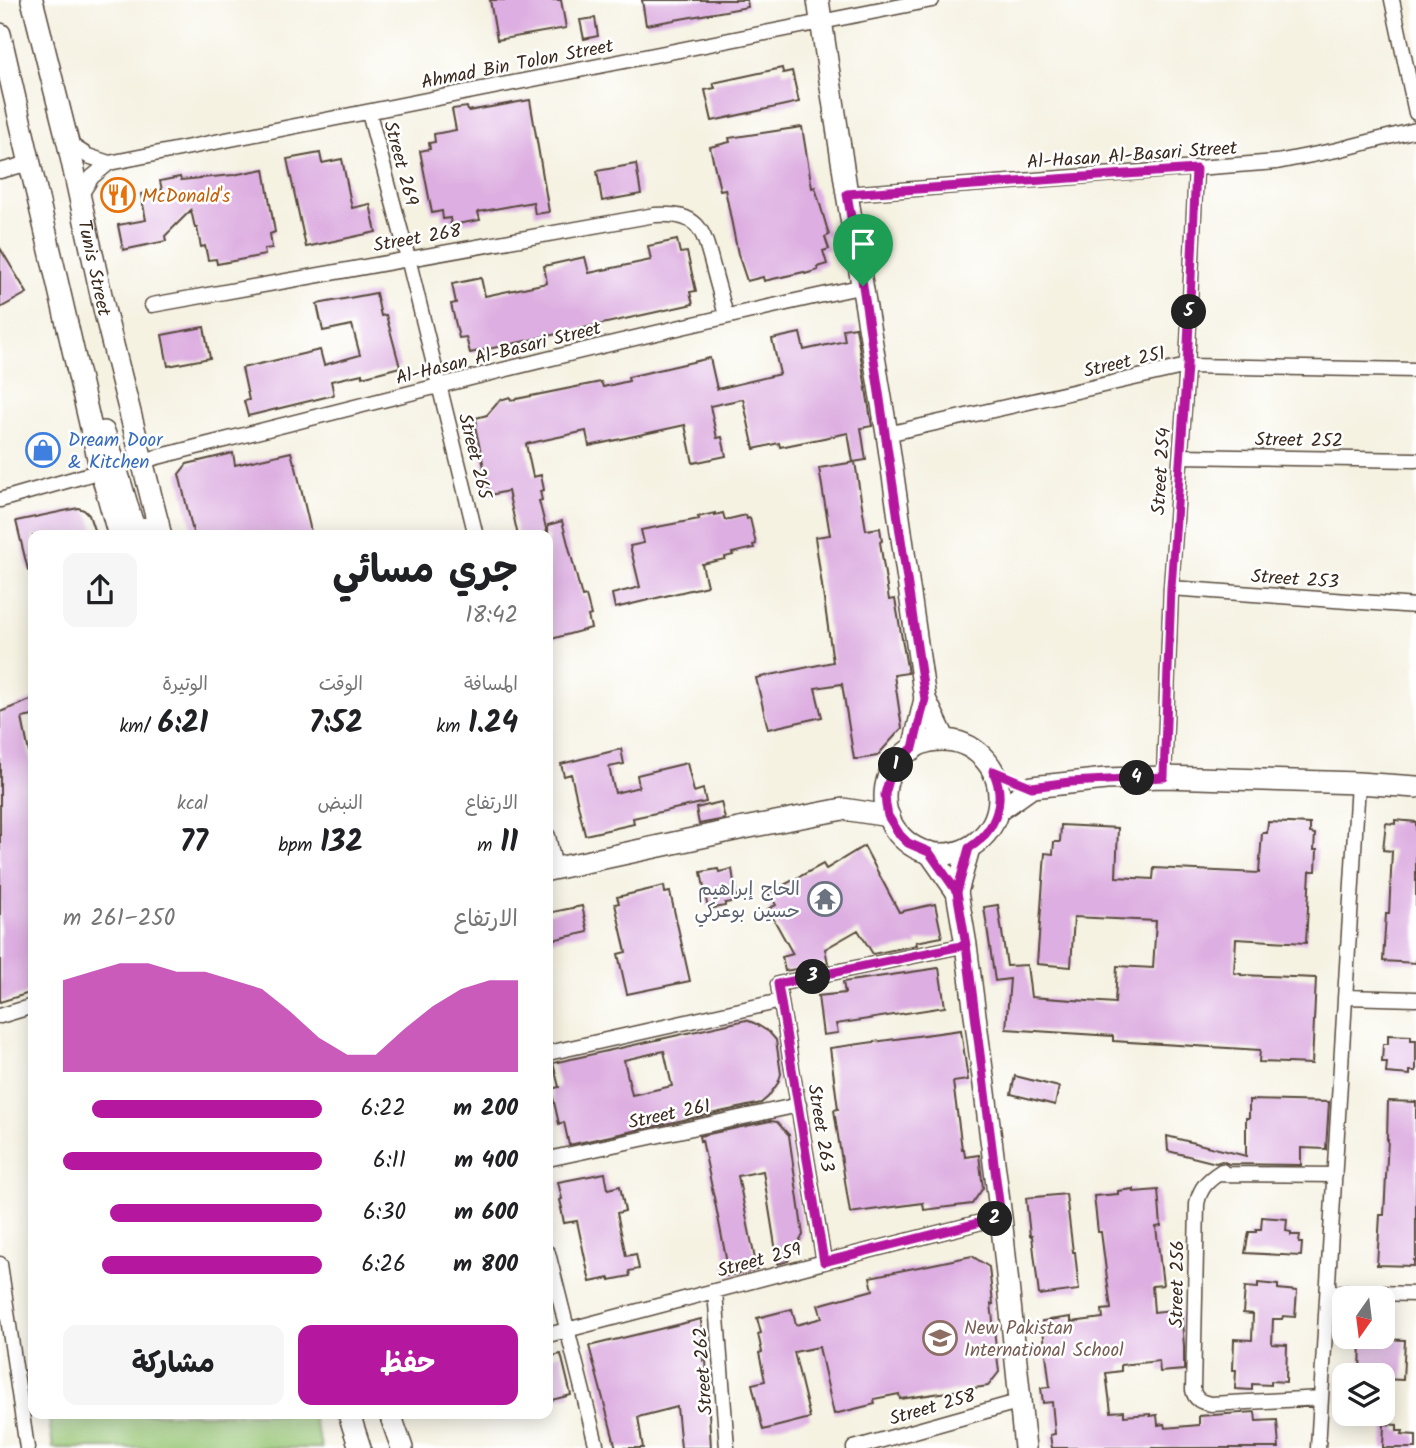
<!DOCTYPE html>
<html lang="ar">
<head>
<meta charset="utf-8">
<style>
	body { margin:0; font-family:Kalam,"Playpen Sans Arabic",sans-serif; background:#f6f6f6; color:#202124; direction:rtl; height:100vh; display:flex; flex-direction:column; font-size:26px; white-space:nowrap }
	* { box-sizing:border-box; margin:0 }
	p { font-size:23px; color:#757577 }
	.icon { flex:none; width:38px; height:38px; fill:none; stroke:currentColor; stroke-width:2; stroke-linecap:round; stroke-linejoin:round }
	.map { position:relative; flex:1; overflow:hidden; direction:ltr }
	.sheet { position:absolute; left:28px; top:530px; width:525px; height:889px; display:flex; flex-direction:column; background:#fff; border-radius:14px; box-shadow:0 4px 18px #0003; direction:rtl }
	.sheet>* { flex:none }
	.needle { width:46px; rotate:194deg }
	.buttons { position:absolute; left:1332px; top:1286px; display:grid; gap:14px }
	.buttons a { display:grid; place-items:center; width:63px; height:63px; border-radius:14px; background:#fff; box-shadow:0 4px 18px #0003; font-size:35px }
	.pin { position:absolute; display:grid; place-items:center; width:60px; height:60px; color:#fff; margin:-72px -30px; border-radius:50% 50% 50% 0; rotate:-45deg; box-shadow:0 0 7px #0007 }
	.pin .icon { rotate:45deg }
	.km { position:absolute; width:35px; height:35px; margin:-18px; border-radius:50%; background:#222; color:#fff; font-size:19px; line-height:35px; text-align:center }
	.round { display:grid; place-items:center; flex:none; width:74px; height:74px; border-radius:14px; background:#f6f6f6 }
	.summary { display:flex; align-items:center; justify-content:space-between; height:119px; padding:0 35px }
	h1 { font-size:38px; font-weight:700; line-height:52px }
	.figures { display:grid; grid-template-columns:repeat(3,1fr); gap:10px; height:119px; padding:7px 35px }
	.figures div { display:grid; align-content:center }
	.figures b { font-size:30px; font-weight:700 }
	.figures small { font-size:19px; font-weight:400 }
	.figures p { font-size:19px }
	.chart { height:196px; padding:14px 35px }
	.chart p { display:flex; justify-content:space-between }
	.chart svg { width:100%; height:126px; margin-top:7px; fill:#b5179e; opacity:.7 }
	.action { display:flex; gap:14px; margin-top:auto; padding:14px 35px }
	.action a { flex:1; height:80px; border-radius:14px; background:#b5179e; color:#fff; font-size:28px; font-weight:700; line-height:80px; text-align:center }
	.action a+a { background:#f6f6f6; color:#202124 }
	ul { padding:0 35px; list-style:none; font-size:23px }
	li { display:grid; grid-template-columns:112px 84px 1fr; align-items:center; height:52px }
	li i { height:18px; border-radius:9px; background:#b5179e }
	.map>svg:first-child { display:block }
	.green { fill:#97c675; stroke:#69784a; stroke-width:2 }
	.building { fill:#ddaee1; fill-rule:evenodd }
	.lines { fill:none; stroke-linecap:round; stroke-linejoin:round }
	.street-casing { stroke:#57483b; stroke-width:17 }
	.secondary-casing { stroke:#57483b; stroke-width:24 }
	.street { stroke:#fff; stroke-width:14 }
	.secondary { stroke:#fff; stroke-width:21 }
	.route-casing { stroke:#fff; stroke-width:14 }
	.route { stroke:#b5179e; stroke-width:9 }
	.labels { text-anchor:middle; stroke-width:5; stroke-linejoin:round; paint-order:stroke }
	.street-label { font-size:19px; fill:#3b2a1e; stroke:#fff }
	.food-label { font-size:19px; fill:#c56008; stroke:#fff; text-anchor:start }
	.shop-label { font-size:19px; fill:#366cbe; stroke:#fff; text-anchor:start }
	.worship-label { font-size:19px; fill:#5b616d; stroke:#fff; text-anchor:end }
	.education-label { font-size:19px; fill:#785e54; stroke:#fff; text-anchor:start }
</style>
</head>
<body>
<div class="map">
<svg width="1416" height="1448" viewBox="0 0 1416 1448">
	<rect width="100%" height="100%" fill="#fff"/>
	<filter id="ink" filterUnits="userSpaceOnUse"><feTurbulence type="fractalNoise" baseFrequency=".0143" numOctaves="2"/><feDisplacementMap in="SourceGraphic" scale="14" xChannelSelector="R" yChannelSelector="G"/><feConvolveMatrix kernelMatrix="1 2 1 2 8 2 1 2 1" color-interpolation-filters="sRGB"/></filter>
	<filter id="wash" filterUnits="userSpaceOnUse"><feTurbulence type="fractalNoise" baseFrequency=".00686" numOctaves="4" result="noise"/><feDisplacementMap in="SourceGraphic" scale="28" xChannelSelector="R" yChannelSelector="G"/><feGaussianBlur stdDeviation="1.57" result="paint"/><feColorMatrix in="noise" values="0 0 0 0 0 0 0 0 0 0 0 0 0 0 0 0 0 1.4 0 .05"/><feComposite in="paint" operator="in"/></filter>
	<g filter="url(#wash)">
		<rect width="100%" height="100%" fill="#f5f2e2"/>
		<path class="green" d="M48,1414H312L322,1448H53Z"/>
		<g id="blocks">
			<path class="building" d="M490,0H561L566,28L497,40Z
				M642,0H747L748,7L646,25Z
				M595,18L598,36L584,39L580,20Z
				M782,68L783,73L792,71L799,102L712,121L705,90L715,88L713,83Z
				M530,100L549,212L535,214L533,202L478,212L480,220L451,225L450,218L443,219L442,211L432,213L420,151L430,149L429,143L435,142L434,134L456,130L452,109L467,107L468,111Z
				M802,127L812,188L815,187L829,235L825,237L829,249L823,251L827,264L817,267L818,270L805,274L804,272L764,281L763,277L747,281L738,254L725,189L720,190L710,147L730,142L729,138Z
				M320,153L322,163L342,159L352,208L370,204L376,232L306,247L287,159Z
				M636,164L641,194L602,201L597,171Z
				M264,169L275,232L270,234L272,248L264,249L265,255L217,264L216,259L208,260L205,246L201,247L197,228H195L191,210L165,236L166,241L123,250L118,225L146,220L141,194L162,190L160,181L180,177L181,180L233,175Z
				M677,240L680,253L687,252L696,291L690,292L693,304L470,353L466,337L459,338L451,304L456,303L452,284L481,278L485,296L547,283L544,266L585,257L589,273L651,260L648,246Z
				M0,248L27,293L0,308Z
				M376,293L381,316L386,315L400,367L362,377V374L331,381L334,395L248,416L244,401L249,400L242,368L320,350L324,365L360,355L352,325L323,331L317,304Z
				M204,327L210,358L168,366L162,335Z
				M856,327L872,426L861,428L866,460L853,462L848,433L780,447L779,443L754,449L743,399L710,406L717,438L722,437L726,456L693,463L685,425L589,446L586,431L526,444L533,477L541,475L544,490L540,491L542,500L539,501L548,536H518L508,491L490,495L475,426L477,425L476,418L487,415L500,400L510,397L511,400L601,382L603,387L629,381L628,377L710,358L717,389L780,374L772,339L800,333L804,350L845,341L843,329Z
				M291,452L294,463H295L312,536H194L179,474L187,464L233,453L235,465Z
				M855,462L866,530L880,528L882,541L880,542L889,600L895,599L908,673L894,675L902,728L877,756L859,759H854L842,684L815,688L822,717L768,729L756,678L833,662L815,537L830,535L819,468Z
				M78,508L84,510L89,515L96,536H33V570H28L16,521Z
				M715,513V515L723,513L725,520L746,515L747,519L750,518L756,544L753,545L754,548L732,553L733,555L725,557V559L702,564L707,586L615,608L612,594L640,587L630,546L644,543L641,530L699,519L698,517Z
				M562,521L582,597L586,596L591,615L588,616L591,628L548,640V525Z
				M33,699V716L22,718L33,772V992L0,1002V712Z
				M621,749L624,764L609,767L615,793L639,787L637,775L687,763L694,792L703,789L706,802L633,818L634,824L585,835L571,774L564,776L561,764Z
				M721,802L725,819L699,824L696,808Z
				M1395,820L1416,822V963L1383,961L1386,914H1389L1392,851L1383,850L1386,823L1395,824Z
				M1268,822L1310,824V833L1315,834L1314,850H1317L1316,871H1310L1306,943L1236,939L1234,973L1241,974V975L1316,978L1312,1064L1259,1062L1260,1050L1113,1041V1036L1006,1029L1010,979L995,981L984,907L998,905L1007,966L1027,965L1031,997L1115,1003L1117,966L1153,968L1156,921L1074,917L1071,967L1037,964L1045,853L1053,854L1054,842H1060L1061,825L1118,828L1116,877L1153,879L1154,868L1259,873L1262,833H1267Z
				M864,846L899,912L935,904L942,937L916,942L917,945L873,954L858,930L825,949L828,963L785,971L782,957L793,954L768,909L776,905L769,893L823,864L826,869Z
				M718,869L719,872L732,869L737,901L725,903V906L708,909L701,872Z
				M664,886L665,893L670,892L690,981L627,994L618,954L626,952L615,904L619,903L617,897Z
				M582,906L588,932L548,941V913Z
				M939,968L945,1007L836,1024L838,1033L823,1035L818,996L845,993L843,982Z
				M746,1020L754,1023L769,1032L776,1040L781,1074L778,1083L768,1097L761,1103L569,1145L564,1122L559,1124L551,1089L559,1087L553,1063ZM664,1051L672,1086L632,1095L624,1060Z
				M961,1030L968,1080L953,1082L962,1149H964L965,1157L979,1155L983,1188L972,1204L924,1210L923,1203L850,1213L834,1110L838,1109L830,1048Z
				M1388,1035L1411,1036V1040H1416V1071H1410V1075L1386,1073L1387,1062H1382L1383,1044H1388Z
				M1015,1076L1059,1087L1055,1105L1011,1094Z
				M1249,1100L1329,1102L1326,1149L1301,1148V1165L1229,1164L1222,1161L1216,1163L1168,1151L1167,1136L1246,1156V1118H1249Z
				M1388,1101L1416,1102V1261L1414,1260V1266L1377,1265L1380,1215H1384L1388,1139H1387Z
				M770,1121L777,1122L789,1135L803,1235L788,1261L778,1264L763,1171L738,1176L757,1269L727,1276L724,1264L727,1263L716,1207L702,1140L700,1141L699,1136Z
				M605,1173L608,1189L620,1186L625,1211L617,1213L626,1256L636,1254L639,1269L629,1271L630,1276L610,1280V1278L590,1282L577,1221L564,1223L561,1208H562L560,1200L562,1199L558,1182Z
				M1134,1189V1192L1158,1190L1161,1226L1156,1227L1163,1285L1152,1286L1154,1312L1181,1309L1184,1346V1370L1160,1372L1159,1361L1121,1365V1371L1106,1373L1111,1412L1124,1411V1416L1150,1414V1416L1157,1415L1158,1425L1164,1424L1165,1428L1199,1425V1416L1255,1412L1256,1421L1277,1420L1279,1448H1052L1050,1435L1055,1434L1052,1402L1043,1403L1041,1388L1050,1387L1042,1321L1071,1317V1322L1103,1318L1102,1310L1111,1309L1101,1232H1098L1094,1196L1118,1194V1191Z
				M1066,1194L1073,1252H1075L1079,1290L1039,1295L1032,1236H1030L1026,1198Z
				M1262,1217L1287,1219L1286,1231L1291,1232V1235H1300L1299,1243H1302L1301,1256L1245,1253L1249,1232H1256V1229H1261Z
				M972,1256L989,1267L993,1304H991L999,1372L988,1386L900,1399L899,1394L874,1399L875,1404L834,1414L819,1347L794,1352L810,1418L763,1430L752,1384L765,1381L759,1353L762,1352L758,1334L761,1333L757,1318L792,1309L796,1325L822,1318L818,1305L873,1290L870,1277Z
				M1258,1283L1278,1285V1289L1297,1291L1295,1317L1283,1316L1282,1319H1273L1272,1344L1287,1345L1286,1382L1271,1381V1385L1252,1384V1390L1235,1389L1236,1370H1233L1234,1339L1252,1340L1253,1314L1243,1313L1245,1287L1258,1288Z
				M701,1319L703,1361L706,1360L711,1448H681L677,1407L638,1417L643,1448H616L589,1346Z
				M1361,1338L1405,1340L1403,1380L1382,1379V1376H1360Z
				M561,1354L571,1395L548,1401V1357Z
				M1384,1424L1397,1425V1431H1403L1402,1434L1416,1435V1448H1383Z"/>
		</g>
	</g>
	<g filter="url(#ink)">
		<use href="#blocks" fill-opacity="0" stroke="#57483b" stroke-width="2"/>
		<g class="lines">
			<g class="street-casing">
				<path id="street" d="M1392,0L1416,113
					M369,113L408,258L476,536
					M68,143L88,156L109,163
					M0,171L30,163
					M847,194L1277,162L1337,150L1416,130
					M80,196L92,177L109,163L932,0
					M152,305L655,215C699,212 703,229 713,267C717,283 722,299 726,316
					M887,434L1187,366L1416,370
					M1181,456L1416,460
					M142,461C382,400 622,338 864,286
					M0,500L101,471
					M1171,588L1416,606
					M1164,777L1171,588L1187,366L1196,169
					M548,836L555,868
					M1345,997L1416,999
					M0,1016L33,1006
					M548,1053L781,1001
					M548,1159L799,1105
					M548,1253L597,1448
					M824,1262L778,984L966,945
					M0,1264L27,1448
					M715,1291L727,1448
					M1328,1292L1416,1294
					M548,1335L824,1262L1001,1217
					M1321,1398L1211,1404C1201,1402 1195,1400 1193,1390L1197,1204C1200,1187 1208,1180 1222,1171L1220,1174L1335,1175
					M854,1448L1021,1401
					M1318,1448L1358,783"/>
			</g>
			<g class="secondary-casing">
				<g id="secondary">
					<path id="s1" d="M32,0L68,143L105,313L161,536"/>
					<path d="M818,0L847,194L887,434L925,699L945,740"/>
					<path d="M0,34L101,471L119,536"/>
					<path d="M104,432L114,461L133,525C143,531 149,529 158,522"/>
					<circle cx="942" cy="797" r="57"/>
					<path d="M913,749L925,699"/>
					<path d="M998,811L1032,787L1106,779L1164,777L1358,783L1416,787"/>
					<path d="M969,848L957,892L966,945L1001,1217L1025,1448"/>
					<path d="M929,852L957,892"/>
					<path d="M548,870L739,829L843,809L889,816"/>
					<path d="M349,1414L360,1448"/>
					<path d="M390,1414L402,1448"/>
				</g>
			</g>
			<use href="#street" class="street"/>
			<use href="#secondary" class="secondary"/>
		</g>
	</g>
	<g class="lines" filter="url(#ink)">
		<g class="route-casing">
			<path id="route" d="M863,286L925,699L913,748L904,755L891,773L885,794L886,805L888,816L900,835L908,843L929,852L957,892L966,945L1001,1217L824,1262L778,984L966,945L957,892L969,848C996,831 1007,800 993,771L1032,787L1070,782L1164,777L1171,588L1187,366L1196,169L847,194L863,286"/>
		</g>
		<use href="#route" class="route"/>
	</g>
	<defs>
		<g id="restaurant-ring" transform="scale(1.75)"><circle r="9.5" fill="#fff" stroke="#e8710a" stroke-width="1.5"/><path d="M-5-6h1v4h1v-4h1v4h1v-4h1v5L-1.5 .5V6h-2V.5L-5-1ZM5-6V6H3V1.5H1.5Q1.5-4 5-6Z" fill="#e8710a"/></g>
		<g id="shop-ring" transform="scale(1.75)"><circle r="9.5" fill="#fff" stroke="#3f7fe0" stroke-width="1.5"/><path d="M-5-2.5h2.3a2.7 3.5 0 0 1 5.4 0H5L5.5 6h-11ZM-1.5-2.5h3a1.5 2.3 0 0 0-3 0Z" fill="#3f7fe0"/></g>
		<g id="temple-ring" transform="scale(1.75)"><circle r="9.5" fill="#fff" stroke="#6b7280" stroke-width="1.5"/><path d="M0-6L5-2H3V0L6.5 2.5H4V6H1.5V3h-3V6H-4V2.5H-6.5L-3 0V-2H-5Z" fill="#6b7280"/></g>
		<g id="school-ring" transform="scale(1.75)"><circle r="9.5" fill="#fff" stroke="#8d6e63" stroke-width="1.5"/><path d="M0-5L7-2L0 1L-7-2ZM-4 1L0 2.5L4 1V4Q0 6-4 4Z" fill="#8d6e63"/></g>
	</defs>
	<g fill-rule="evenodd">
		<use href="#restaurant-ring" x="118" y="195"/>
		<use href="#shop-ring" x="43" y="450"/>
		<use href="#temple-ring" x="825" y="899"/>
		<use href="#school-ring" x="940" y="1338"/>
	</g>
	<g class="labels">
		<g class="street-label">
			<text transform="translate(517 63) rotate(-11)" y="7">Ahmad Bin Tolon Street</text>
			<text transform="translate(1132 154) rotate(-4)" y="7">Al-Hasan Al-Basari Street</text>
			<text transform="translate(402 163) rotate(75)" y="7">Street 269</text>
			<text transform="translate(417 237) rotate(-10)" y="7">Street 268</text>
			<text dy="7" stroke="none"><textPath href="#s1" startOffset="275">Tunis Street</textPath></text>
			<text transform="translate(498 352) rotate(-14)" y="7">Al-Hasan Al-Basari Street</text>
			<text transform="translate(1124 361) rotate(-13)" y="7">Street 251</text>
			<text transform="translate(1299 439) rotate(1)" y="7">Street 252</text>
			<text transform="translate(476 456) rotate(76)" y="7">Street 265</text>
			<text transform="translate(1160 471) rotate(-86)" y="7">Street 254</text>
			<text transform="translate(1295 578) rotate(4)" y="7">Street 253</text>
			<text transform="translate(669 1113) rotate(-12)" y="7">Street 261</text>
			<text transform="translate(822 1128) rotate(81)" y="7">Street 263</text>
			<text transform="translate(759 1259) rotate(-15)" y="7">Street 259</text>
			<text transform="translate(1176 1284) rotate(-89)" y="7">Street 256</text>
			<text transform="translate(702 1371) rotate(-94)" y="7">Street 262</text>
			<text transform="translate(932 1406) rotate(-16)" y="7">Street 258</text>
		</g>
		<g class="food-label">
			<text x="142" y="202">McDonald's</text>
		</g>
		<g class="shop-label">
			<text x="68" y="446">Dream Door<tspan x="68" dy="22">&amp; Kitchen</tspan></text>
		</g>
		<g class="worship-label">
			<text x="800" y="895">الحاج إبراهيم<tspan x="800" dy="22">حسين بوعركي</tspan></text>
		</g>
		<g class="education-label">
			<text x="964" y="1334">New Pakistan<tspan x="964" dy="22">International School</tspan></text>
		</g>
	</g>
</svg>
<div class="buttons">
<a><svg class="needle" viewBox="-14 -14 28 28"><path d="M0-13l5 13h-10z" fill="#e53935"/><path d="M0 13l5-13h-10z" fill="#757577"/></svg></a>
<a><svg class="icon" aria-label="layers" viewBox="0 0 24 24"><path d="M12 4l9 5-9 5-9-5zM3 14l9 5 9-5"/></svg></a>
</div>
<div class="pin" style="left:863px;top:286px;background:#1e9e55"><svg class="icon" aria-label="arrive" viewBox="0 0 24 24"><path d="M6 21V4h12l-3 4 3 4H6"/></svg></div>
<b class="km" style="left:896px;top:765px">1</b>
<b class="km" style="left:995px;top:1219px">2</b>
<b class="km" style="left:813px;top:977px">3</b>
<b class="km" style="left:1137px;top:778px">4</b>
<b class="km" style="left:1189px;top:312px">5</b>
<section class="sheet">
<div class="summary"><div><h1>جري مسائي</h1><p>18:42</p></div><a class="round"><svg class="icon" aria-label="share" viewBox="0 0 24 24"><path d="M12 15V3M7 8l5-5 5 5M5 13v7h14v-7"/></svg></a></div>
<div class="figures">
<div><p>المسافة</p><b>1.24<small> km</small></b></div>
<div><p>الوقت</p><b>7:52</b></div>
<div><p>الوتيرة</p><b>6:21<small> /km</small></b></div>
</div>
<div class="figures">
<div><p>الارتفاع</p><b>11<small> m</small></b></div>
<div><p>النبض</p><b>132<small> bpm</small></b></div>
<div><p>kcal</p><b>77</b></div>
</div>
<div class="chart"><p><span>الارتفاع</span>250–261 m</p>
<svg viewBox="0 0 160 44" preserveAspectRatio="none"><path d="M0 44V12L10 9L20 6L30 6L40 9L50 9L60 12L70 15L80 23L90 32L100 38L110 38L120 29L130 21L140 15L150 12L160 12V44z"/></svg>
</div>
<ul>
<li><b>200 m</b>6:22<i style="width:89%"></i></li>
<li><b>400 m</b>6:11<i style="width:100%"></i></li>
<li><b>600 m</b>6:30<i style="width:82%"></i></li>
<li><b>800 m</b>6:26<i style="width:85%"></i></li>
</ul>
<div class="action"><a>حفظ</a><a>مشاركة</a></div>
</section>
</div>
</body>
</html>
